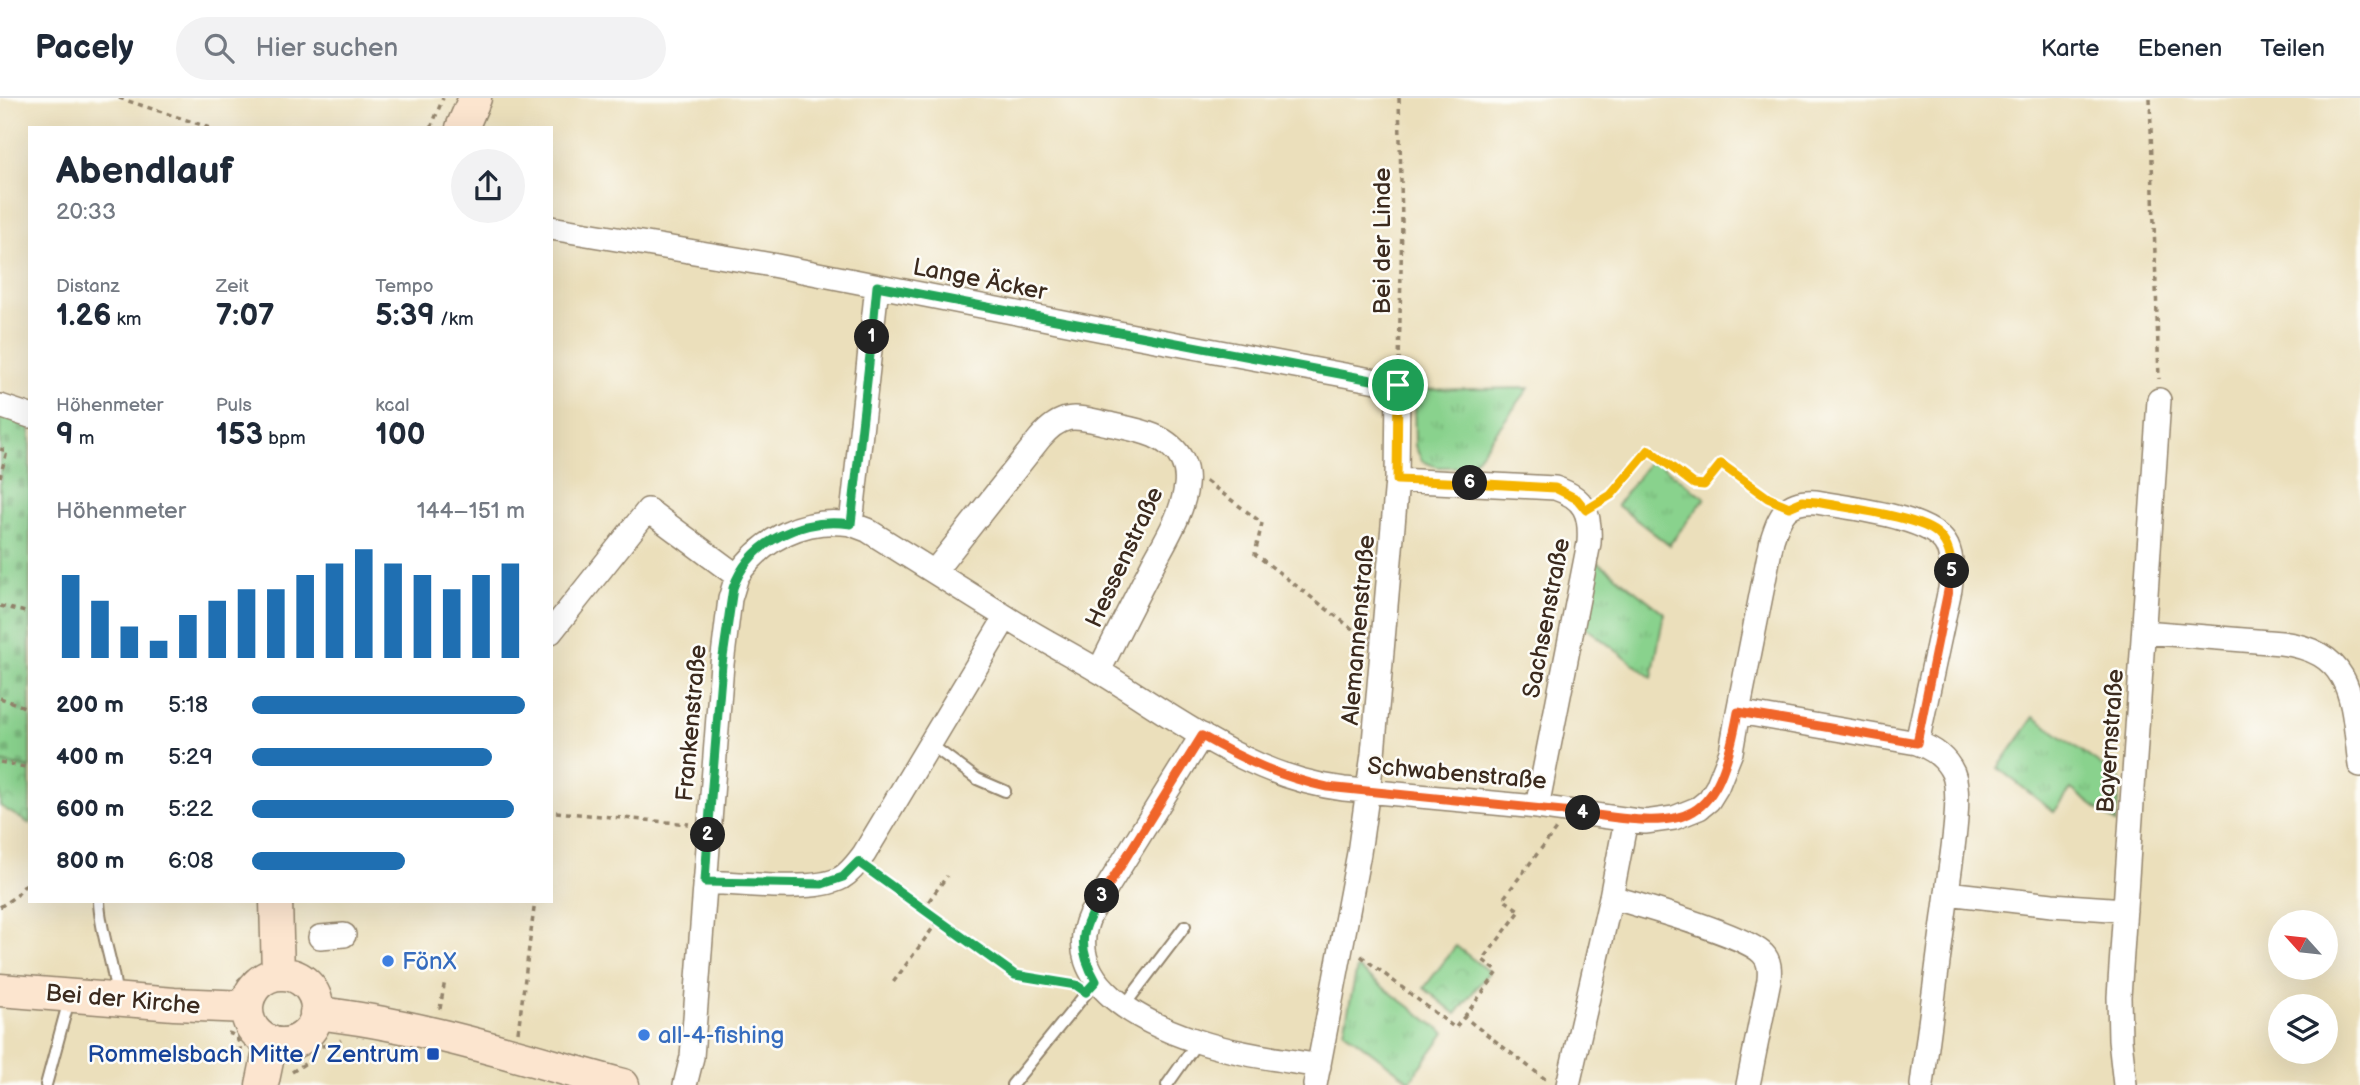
<!DOCTYPE html>
<html lang="de">
<head>
<meta charset="utf-8">
<style>
	body { margin:0; font-family:"Balsamiq Sans",sans-serif; background:#f2f2f3; color:#1f2937; height:100vh; display:flex; flex-direction:column; font-size:26px; white-space:nowrap }
	* { box-sizing:border-box; margin:0 }
	p { font-size:23px; color:#747a83 }
	.icon { flex:none; width:38px; height:38px; fill:none; stroke:currentColor; stroke-width:2; stroke-linecap:round; stroke-linejoin:round }
	.map { position:relative; flex:1; overflow:hidden }
	.details { position:absolute; left:28px; top:28px; width:525px; height:777px; display:flex; flex-direction:column; background:#fff; border-radius:0px; box-shadow:0 7px 28px #0002 }
	.details>* { flex:none }
	.needle { width:46px; rotate:297deg }
	.buttons { position:absolute; left:2268px; top:812px; display:grid; gap:14px }
	.buttons a { display:grid; place-items:center; width:70px; height:70px; border-radius:50%; background:#fff; box-shadow:0 7px 28px #0002; font-size:35px }
	.pin { position:absolute; display:grid; place-items:center; width:60px; height:60px; color:#fff; margin:-30px; border:4px solid #fff; border-radius:50%; box-shadow:0 2px 7px #0007 }
	.km { position:absolute; width:35px; height:35px; margin:-18px; border-radius:50%; background:#222; color:#fff; font-size:19px; line-height:35px; text-align:center }
	.round { display:grid; place-items:center; flex:none; width:74px; height:74px; border-radius:37px; background:#f2f2f3 }
	.head { display:flex; align-items:center; justify-content:space-between; height:119px; padding:0 28px }
	h1 { font-size:38px; font-weight:600; line-height:52px }
	.stats { display:grid; grid-template-columns:repeat(3,1fr); gap:10px; height:119px; padding:7px 28px }
	.stats div { display:grid; align-content:center }
	.stats b { font-size:30px; font-weight:600 }
	.stats small { font-size:19px; font-weight:400 }
	.stats p { font-size:19px }
	.chart { height:196px; padding:14px 28px }
	.chart p { display:flex; justify-content:space-between }
	.chart svg { width:100%; height:126px; margin-top:7px; stroke:#1f6fb2; stroke-width:6 }
	ul { padding:0 28px; list-style:none; font-size:23px }
	li { display:grid; grid-template-columns:112px 84px 1fr; align-items:center; height:52px }
	li i { height:18px; border-radius:9px; background:#1f6fb2 }
	header { display:flex; align-items:center; gap:42px; box-sizing:border-box; height:98px; padding:0 35px; background:#fff; border-bottom:2px solid #e0e1e3 }
	header strong { font-size:33px }
	nav { display:flex; gap:38px; margin-inline-start:auto; font-size:24px }
	.search { width:490px; height:63px; background:#f2f2f3; display:flex; align-items:center; gap:18px; box-sizing:border-box; padding:0 24px; border-radius:38px; color:#747a83; font-size:26px }
	.map>svg:first-child { display:block }
	.grass { fill:url(#grass-tufts); stroke:#627e56; stroke-width:2 }
	.cemetery { fill:url(#cemetery-stones); stroke:#627e56; stroke-width:2 }
	.park { fill:url(#park-crowns); stroke:#627e56; stroke-width:2 }
	.lines { fill:none; stroke-linecap:round; stroke-linejoin:round }
	.lane-casing { stroke:#93846c; stroke-width:14 }
	.street-casing { stroke:#93846c; stroke-width:26 }
	.secondary-casing { stroke:#93846c; stroke-width:35 }
	.path { stroke:#93846c; stroke-width:3.5; stroke-dasharray:5 5; stroke-linecap:butt }
	.lane { stroke:#fff; stroke-width:10 }
	.street { stroke:#fff; stroke-width:23 }
	.secondary { stroke:#fce5cf; stroke-width:32 }
	.split-1-casing { stroke:#fff; stroke-width:14 }
	.split-2-casing { stroke:#fff; stroke-width:14 }
	.split-3-casing { stroke:#fff; stroke-width:14 }
	.split-4-casing { stroke:#fff; stroke-width:14 }
	.split-5-casing { stroke:#fff; stroke-width:14 }
	.split-6-casing { stroke:#fff; stroke-width:14 }
	.split-7-casing { stroke:#fff; stroke-width:14 }
	.split-1 { stroke:#22a559; stroke-width:9 }
	.split-2 { stroke:#22a559; stroke-width:9 }
	.split-3 { stroke:#22a559; stroke-width:9 }
	.split-4 { stroke:#f0652b; stroke-width:9 }
	.split-5 { stroke:#f0652b; stroke-width:9 }
	.split-6 { stroke:#f5b400; stroke-width:9 }
	.split-7 { stroke:#f5b400; stroke-width:9 }
	.shop-dot { fill:#3f7fe0; stroke:#fdfcf7; stroke-width:2.5 }
	.transit-dot { fill:#1a4fb4; stroke:#fdfcf7; stroke-width:2.5 }
	.labels { text-anchor:middle; stroke-width:5; stroke-linejoin:round; paint-order:stroke }
	.street-label { font-size:24px; fill:#3b2a1e; stroke:#fdfcf7 }
	.shop-label { font-size:24px; fill:#366cbe; stroke:#fdfcf7; text-anchor:start }
	.transit-label { font-size:24px; fill:#164399; stroke:#fdfcf7; text-anchor:end }
</style>
</head>
<body>
<header>
<strong>Pacely</strong>
<div class="search"><svg class="icon" aria-label="search" viewBox="0 0 24 24"><circle cx="10" cy="10" r="6"/><path d="M15 15l6 6"/></svg>Hier suchen</div>
<nav><a>Karte</a><a>Ebenen</a><a>Teilen</a></nav>
</header>
<div class="map">
<svg width="2360" height="987" viewBox="0 0 2360 987">
	<defs>
		<pattern id="grass-tufts" width="24" height="20" patternUnits="userSpaceOnUse" patternTransform="scale(1.75)"><rect width="24" height="20" fill="#89d28d"/><path d="M3 7l-1-3M5 7V3M7 7l1-3M15 17l-1-3M17 17v-4M19 17l1-3" fill="none" stroke="#77b479"/></pattern>
		<pattern id="cemetery-stones" width="16" height="16" patternUnits="userSpaceOnUse" patternTransform="scale(1.75)"><rect width="16" height="16" fill="#89d28d"/><path d="M2 7V4a2 2 0 0 1 4 0v3zM10 15v-3a2 2 0 0 1 4 0v3z" fill="#77b479"/></pattern>
		<pattern id="park-crowns" width="20" height="18" patternUnits="userSpaceOnUse" patternTransform="scale(1.75)"><rect width="20" height="18" fill="#89d28d"/><path d="M2 6a3 3 0 1 1 6 0M12 15a3 3 0 1 1 6 0" fill="none" stroke="#77b479"/></pattern>
	</defs>
	<rect width="100%" height="100%" fill="#fdfcf7"/>
	<filter id="ink" filterUnits="userSpaceOnUse"><feTurbulence type="fractalNoise" baseFrequency=".0143" numOctaves="2"/><feDisplacementMap in="SourceGraphic" scale="14" xChannelSelector="R" yChannelSelector="G"/><feConvolveMatrix kernelMatrix="1 2 1 2 8 2 1 2 1" color-interpolation-filters="sRGB"/></filter>
	<filter id="wash" filterUnits="userSpaceOnUse"><feTurbulence type="fractalNoise" baseFrequency=".00686" numOctaves="4" result="noise"/><feDisplacementMap in="SourceGraphic" scale="28" xChannelSelector="R" yChannelSelector="G"/><feGaussianBlur stdDeviation="1.57" result="paint"/><feColorMatrix in="noise" values="0 0 0 0 0 0 0 0 0 0 0 0 0 0 0 0 0 1.4 0 .05"/><feComposite in="paint" operator="in"/></filter>
	<g filter="url(#wash)">
		<rect width="100%" height="100%" fill="#ebdfbb"/>
		<path class="grass" d="M1529,290L1470,369H1437L1422,363L1415,348L1414,292Z
			M1652,360L1705,400L1669,447L1617,407Z
			M1597,463L1664,515L1652,580L1584,528Z
			M2034,619L2120,681L2116,725L2071,691L2054,714L1998,670Z
			M1357,870L1445,935L1410,983L1344,933Z"/>
		<path class="cemetery" d="M0,308L30,318V670L0,664Z"/>
		<path class="park" d="M0,664L30,670V726L0,708Z
			M1456,848L1489,874L1456,916L1424,890Z"/>
	</g>
	<g filter="url(#ink)">
		<g class="lines">
			<g class="lane-casing">
				<path id="lane" d="M930,646L977,681L1005,693
					M99,803C100,836 114,865 116,897
					M1124,908L1185,828
					M46,987L69,902
					M1012,987L1096,883
					M1167,987L1198,943"/>
			</g>
			<g class="street-casing">
				<path id="street" d="M551,130L772,167L1134,238L1398,287L1397,382L1373,656L1359,755L1315,987
					M0,308L30,318
					M1397,382L1555,390C1585,400 1591,415 1589,445L1537,709
					M851,426L867,432C913,461 959,490 1006,519C1037,539 1071,556 1102,575C1179,622 1252,680 1344,691L1537,709L1645,724L1674,720L1699,710L1709,702L1717,689L1731,654L1738,614L1917,645C1932,650 1946,660 1953,675C1963,698 1950,768 1947,795L2052,807L2125,812
					M934,474L1040,340C1065,311 1079,320 1113,327C1138,332 1169,337 1182,362C1186,370 1187,380 1186,388C1183,414 1167,440 1155,462C1136,499 1117,536 1099,573
					M551,534L648,412L737,478C763,440 805,419 851,426L877,188
					M2144,534L2281,545C2356,554 2352,605 2360,667
					M1738,614L1772,442C1780,417 1786,402 1816,404C1847,410 1933,418 1947,448C1953,461 1952,476 1950,491L1917,645
					M1202,637L1090,817C1059,885 1145,926 1197,943C1236,956 1278,961 1319,968
					M705,784C738,785 814,795 841,780C851,774 857,765 864,756L1006,519
					M1611,799C1639,807 1748,838 1763,856C1770,863 1770,872 1769,882L1748,987
					M320,839L344,837
					M685,987L692,959L722,566L730,501L737,478
					M1568,987L1611,799L1626,722
					M1922,987L1947,795
					M2125,987L2120,942L2119,899L2159,302"/>
			</g>
			<g class="secondary-casing">
				<path id="secondary" d="M462,30L475,0
					M276,803L278,876
					M247 911a35 35 0 1 1 70 0a35 35 0 1 1-70 0Z
					M0,892L174,906L247,909
					M316,915C420,926 522,960 623,987
					M262,987L271,944"/>
			</g>
			<path class="path" d="M119,0L211,30
				M1399,0L1402,124L1399,267
				M2150,0L2159,281
				M431,30L443,0
				M0,351L7,353L0,379
				M1206,383L1262,425L1255,456L1363,539
				M1603,402L1626,382L1649,352L1694,386L1704,387L1721,366L1771,401
				M0,508L30,515
				M0,600L30,611
				M0,664L30,670
				M556,714L689,726
				M874,776L938,823L892,886
				M0,809L17,797L30,781
				M923,811L947,778
				M938,823L945,825L1015,877L1076,887
				M1361,858L1455,930L1464,919L1549,984
				M238,883L252,869
				M440,911L445,882
				M1464,919L1498,874L1483,862L1520,813L1503,801L1556,731
				M518,934L535,803
				M228,935C238,937 240,946 241,956
				M292,974L306,965L320,948L333,947L341,942"/>
			<use href="#lane" class="lane"/>
			<use href="#street" class="street"/>
			<use href="#secondary" class="secondary"/>
		</g>
	</g>
	<g class="lines" filter="url(#ink)">
		<g class="split-1-casing">
			<path id="split-1" d="M872,239L877,188L1398,287"/>
		</g>
		<g class="split-2-casing">
			<path id="split-2" d="M708,737L722,566L733,490C750,442 804,419 851,426L872,239"/>
		</g>
		<g class="split-3-casing">
			<path id="split-3" d="M708,737L705,784L822,786L843,779L858,764L1015,877L1076,887L1086,894L1096,883C1076,848 1081,830 1102,798"/>
		</g>
		<g class="split-4-casing">
			<path id="split-4" d="M1102,798L1202,638C1242,661 1282,680 1327,689L1583,715"/>
		</g>
		<g class="split-5-casing">
			<path id="split-5" d="M1583,715C1691,732 1717,727 1738,614L1917,645L1952,473"/>
		</g>
		<g class="split-6-casing">
			<path id="split-6" d="M1470,385L1555,390L1577,401L1586,412L1611,397L1649,352L1694,386L1704,387L1721,366L1768,400L1789,409L1803,403L1816,404C1845,410 1920,418 1939,437C1949,447 1951,460 1952,473"/>
		</g>
		<g class="split-7-casing">
			<path id="split-7" d="M1398,287L1397,382L1470,385"/>
		</g>
		<use href="#split-1" class="split-1"/>
		<use href="#split-2" class="split-2"/>
		<use href="#split-3" class="split-3"/>
		<use href="#split-4" class="split-4"/>
		<use href="#split-5" class="split-5"/>
		<use href="#split-6" class="split-6"/>
		<use href="#split-7" class="split-7"/>
	</g>
	<g class="shop-dot">
		<circle cx="388" cy="863" r="7"/>
		<circle cx="644" cy="937" r="7"/>
	</g>
	<rect class="transit-dot" x="426" y="949" width="14" height="14" rx="3.5"/>
	<g class="labels">
		<g class="street-label">
			<text transform="translate(1382 143) rotate(-90)" y="8">Bei der Linde</text>
			<text transform="translate(980 181) rotate(11)" y="8">Lange Äcker</text>
			<text transform="translate(1124 459) rotate(-65)" y="8">Hessenstraße</text>
			<text transform="translate(1546 520) rotate(-79)" y="8">Sachsenstraße</text>
			<text transform="translate(1358 532) rotate(-85)" y="8">Alemannenstraße</text>
			<text transform="translate(691 625) rotate(-85)" y="8">Frankenstraße</text>
			<text transform="translate(2110 643) rotate(-86)" y="8">Bayernstraße</text>
			<text transform="translate(1457 675) rotate(5)" y="8">Schwabenstraße</text>
			<text transform="translate(123 901) rotate(5)" y="8">Bei der Kirche</text>
		</g>
		<g class="shop-label">
			<text x="402" y="871">FönX</text>
			<text x="658" y="945">all-4-fishing</text>
		</g>
		<g class="transit-label">
			<text x="419" y="964">Rommelsbach Mitte / Zentrum</text>
		</g>
	</g>
</svg>
<div class="buttons">
<a><svg class="needle" viewBox="-14 -14 28 28"><path d="M0-13l5 13h-10z" fill="#e53935"/><path d="M0 13l5-13h-10z" fill="#747a83"/></svg></a>
<a><svg class="icon" aria-label="layers" viewBox="0 0 24 24"><path d="M12 4l9 5-9 5-9-5zM3 14l9 5 9-5"/></svg></a>
</div>
<div class="pin" style="left:1398px;top:287px;background:#1e9e55"><svg class="icon" aria-label="arrive" viewBox="0 0 24 24"><path d="M6 21V4h12l-3 4 3 4H6"/></svg></div>
<b class="km" style="left:872px;top:239px">1</b>
<b class="km" style="left:708px;top:737px">2</b>
<b class="km" style="left:1102px;top:798px">3</b>
<b class="km" style="left:1583px;top:715px">4</b>
<b class="km" style="left:1952px;top:473px">5</b>
<b class="km" style="left:1470px;top:385px">6</b>
<section class="details">
<div class="head"><div><h1>Abendlauf</h1><p>20:33</p></div><a class="round"><svg class="icon" aria-label="share" viewBox="0 0 24 24"><path d="M12 15V3M7 8l5-5 5 5M5 13v7h14v-7"/></svg></a></div>
<div class="stats">
<div><p>Distanz</p><b>1.26<small> km</small></b></div>
<div><p>Zeit</p><b>7:07</b></div>
<div><p>Tempo</p><b>5:39<small> /km</small></b></div>
</div>
<div class="stats">
<div><p>Höhenmeter</p><b>9<small> m</small></b></div>
<div><p>Puls</p><b>153<small> bpm</small></b></div>
<div><p>kcal</p><b>100</b></div>
</div>
<div class="chart"><p><span>Höhenmeter</span>144–151 m</p>
<svg viewBox="0 0 160 44" preserveAspectRatio="none"><path d="M5 44V15M15 44V24M25 44V33M35 44V38M45 44V29M55 44V24M65 44V20M75 44V20M85 44V15M95 44V11M105 44V6M115 44V11M125 44V15M135 44V20M145 44V15M155 44V11"/></svg>
</div>
<ul>
<li><b>200 m</b>5:18<i style="width:100%"></i></li>
<li><b>400 m</b>5:29<i style="width:88%"></i></li>
<li><b>600 m</b>5:22<i style="width:96%"></i></li>
<li><b>800 m</b>6:08<i style="width:56%"></i></li>
</ul>
</section>
</div>
</body>
</html>
